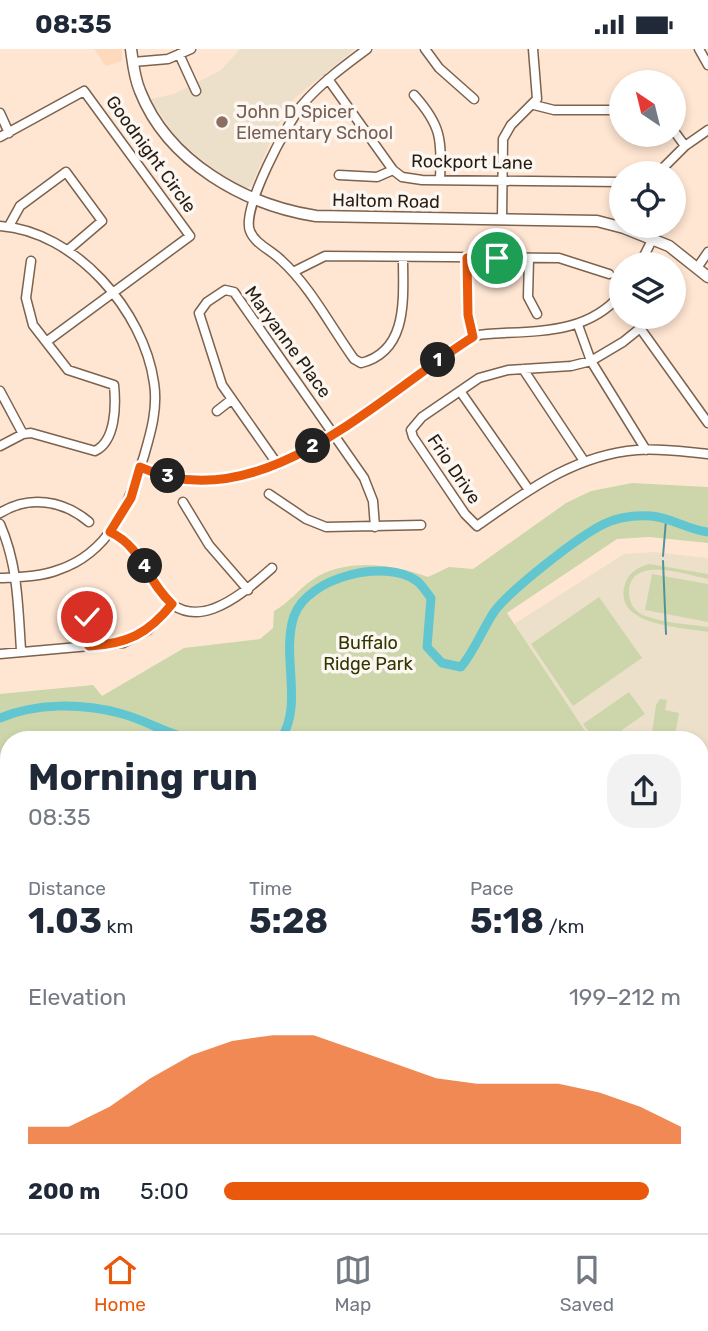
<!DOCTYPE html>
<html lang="en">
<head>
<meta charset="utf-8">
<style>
	body { margin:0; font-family:Rubik,sans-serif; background:#f2f2f3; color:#1f2937; height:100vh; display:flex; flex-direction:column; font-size:26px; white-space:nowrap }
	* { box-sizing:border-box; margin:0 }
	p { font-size:23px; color:#747a83 }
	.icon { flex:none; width:38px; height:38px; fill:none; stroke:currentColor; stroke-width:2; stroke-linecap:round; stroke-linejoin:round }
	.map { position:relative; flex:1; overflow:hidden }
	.panel { position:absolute; left:0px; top:682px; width:709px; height:502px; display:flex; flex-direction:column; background:#fff; border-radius:28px 28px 0 0; box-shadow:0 4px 10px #0003 }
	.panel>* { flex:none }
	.needle { width:46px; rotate:325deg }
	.buttons { position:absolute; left:609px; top:21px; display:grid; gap:14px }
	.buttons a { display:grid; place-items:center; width:77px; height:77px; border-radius:50%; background:#fff; box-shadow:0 4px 10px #0003; font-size:35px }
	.pin { position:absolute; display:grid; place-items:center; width:60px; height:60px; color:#fff; margin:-30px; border:4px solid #fff; border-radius:50%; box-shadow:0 2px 7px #0007 }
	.km { position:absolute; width:35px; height:35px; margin:-18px; border-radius:50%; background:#222; color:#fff; font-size:19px; line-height:35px; text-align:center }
	.round { display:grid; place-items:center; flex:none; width:74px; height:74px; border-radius:28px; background:#f2f2f3 }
	.summary { display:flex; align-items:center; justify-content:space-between; height:119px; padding:0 28px }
	h1 { font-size:38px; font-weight:700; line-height:52px }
	.stats { display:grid; grid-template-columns:repeat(3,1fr); gap:10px; height:119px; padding:7px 28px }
	.stats div { display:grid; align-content:center }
	.stats b { font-size:35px; font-weight:700 }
	.stats small { font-size:19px; font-weight:400 }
	.stats p { font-size:19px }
	.chart { height:196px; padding:14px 28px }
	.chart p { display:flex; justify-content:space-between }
	.chart svg { width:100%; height:126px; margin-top:7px; fill:#ea580c; opacity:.7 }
	ul { padding:0 28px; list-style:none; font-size:23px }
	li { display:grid; grid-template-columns:112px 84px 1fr; align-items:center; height:52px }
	li i { height:18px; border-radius:9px; background:#ea580c }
	.status { display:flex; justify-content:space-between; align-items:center; height:49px; padding:0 35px; background:#fff; direction:ltr }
	.status svg { height:19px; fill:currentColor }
	.tab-bar { display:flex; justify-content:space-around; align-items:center; height:98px; border-top:2px solid #e0e1e3; background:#fff; font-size:19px; color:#747a83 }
	.tab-bar a { display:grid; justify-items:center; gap:4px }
	.tab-bar .on { color:#ea580c }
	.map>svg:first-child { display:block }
	.built { fill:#fed9bc }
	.education { fill:#ece0cb }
	.green { fill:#cdd6ab }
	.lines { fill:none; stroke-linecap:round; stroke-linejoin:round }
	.stream { stroke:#509398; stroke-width:2 }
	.river { stroke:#62c6d1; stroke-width:9 }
	.minor-casing { stroke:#7d624d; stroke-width:11 }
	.major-casing { stroke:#7d624d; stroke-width:13 }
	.minor { stroke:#fff; stroke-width:8 }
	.major { stroke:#fff; stroke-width:10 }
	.route-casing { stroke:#fff; stroke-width:14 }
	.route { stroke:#ea580c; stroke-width:9 }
	.education-dot { fill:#8d6e63; stroke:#fdf7f2; stroke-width:2.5 }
	.labels { text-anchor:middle; stroke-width:7; stroke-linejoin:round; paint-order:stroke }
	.education-label { font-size:18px; fill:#785e54; stroke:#fdf7f2; text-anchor:start }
	.street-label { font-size:18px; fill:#271c13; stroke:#fdf7f2 }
	.park-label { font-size:18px; fill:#2f3600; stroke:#fdf7f2 }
</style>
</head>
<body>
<div class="status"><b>08:35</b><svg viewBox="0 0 49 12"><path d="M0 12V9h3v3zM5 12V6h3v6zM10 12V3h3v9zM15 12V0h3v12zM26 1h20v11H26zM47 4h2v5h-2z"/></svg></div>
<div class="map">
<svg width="708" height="1184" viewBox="0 0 708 1184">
	<rect width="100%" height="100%" fill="#ffe6d3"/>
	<path class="built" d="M94,0H122V12L106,17Z"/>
	<path class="education" d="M240,0H355L295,49L276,80L251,137L246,140L221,126L190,101L173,84L150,50L174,45L221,21Z
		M654,503L708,509V861L705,864L700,857V691H591L514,575L624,505Z"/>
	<path class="green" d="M632,434L708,438V494L649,488L617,490L507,564L591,691H9V786L0,791V645L93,636L102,647L184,599L260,590L273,579L274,562C290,553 298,541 312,531C345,508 393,515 428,528L449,518L473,520L566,454L591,442Z
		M649,515L708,525V530C687,526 629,505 629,544C629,553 634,562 643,566C662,574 688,575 708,578V583C682,578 612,577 625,535C628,524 638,518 649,515Z
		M652,525L708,535V573L645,561Z
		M599,548L642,609L573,657L531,595Z
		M629,643L645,665L622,681L629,691H595L583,675Z
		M660,650L667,651L665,661L679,664L675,686L678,691H651L656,656Z"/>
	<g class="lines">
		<path class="stream" d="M663,507L666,471
			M663,512L666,585"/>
		<path class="river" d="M0,669C36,654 81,654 119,664C148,671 171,689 202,691
			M273,691L282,688C303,654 281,606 294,567C308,528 385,509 417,532C422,536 427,544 431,549L427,598L442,614L461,618C475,601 482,581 494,563C510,541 579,487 604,475C618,468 635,466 651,467C670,468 688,481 708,483"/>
		<g class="minor-casing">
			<path id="minor" d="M367,0C344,17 321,34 302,56C287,75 241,160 250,182C255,195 271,201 281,211C310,237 331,278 354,310L361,314C409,302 403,248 403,209
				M425,0L439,19L474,50
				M699,0L708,16
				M179,5L196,42
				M133,13L168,10L191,0
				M328,30L393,121L402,128L422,131L621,133
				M414,46C441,76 442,90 440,130
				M534,56L554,61H621
				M0,64L9,84
				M674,82L685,97
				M0,88L84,42L190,187L46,293
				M658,124L685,97L708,81
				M339,126L377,128L393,121
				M502,169L503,90L511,76L537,50L533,0
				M0,177C75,182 144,262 154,334C158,359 151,383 144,407C129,455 110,504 58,521C40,528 19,528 0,529
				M9,177L20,157L66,123L102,172L68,201
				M467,209L468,266L473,288
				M529,209L528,248L537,265
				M640,215L653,189
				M697,219L708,203
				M293,223L325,207L559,209L609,225
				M654,268L623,293L591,312L571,317L508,321L479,329L422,368L411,381L413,388L465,465L477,477C527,442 574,406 637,401C661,399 685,403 708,405
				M578,276L591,312L646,401
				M640,279L708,374
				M523,320L584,412
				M0,342L23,385
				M460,342L529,441
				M217,362L231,351
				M0,397L23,385L31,384L95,402C116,392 116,356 114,336L68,321L33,276L26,249L31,212
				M278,416L222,336L199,264L207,253L225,241L234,243L364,429L373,452L375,478
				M140,418C248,467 346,374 428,318C442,308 457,295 472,288C482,284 494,285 504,284C548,282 591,281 621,245
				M269,445L306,470L326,478L421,476
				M183,453L209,496L248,541
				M0,464C29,446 63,451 89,473
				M0,475C18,516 18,557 21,601
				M110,483C135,495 141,513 155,536C189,592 239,548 272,519
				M87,552L89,597
				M0,605L123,594L148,581L172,555
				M0,828L9,824
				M0,858L9,870
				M700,879L708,873"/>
		</g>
		<g class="major-casing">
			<path id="major" d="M131,0C133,14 134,28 140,42C168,113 245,156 316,167L597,172L624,179L669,197L708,228
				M700,924L708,931
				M0,929L9,942
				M0,956L9,968
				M0,1027L9,1021
				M0,1046L9,1040
				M154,1176L160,1184
				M171,1176L176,1184"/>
		</g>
		<use href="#minor" class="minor"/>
		<use href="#major" class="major"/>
	</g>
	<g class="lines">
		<g class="route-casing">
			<path id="route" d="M87,568L89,597C127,595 148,585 172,555C146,532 143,498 110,483L131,449L140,418C260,473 380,346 473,288L468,266L467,209H497"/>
		</g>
		<use href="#route" class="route"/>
	</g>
	<circle class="education-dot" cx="222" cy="73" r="7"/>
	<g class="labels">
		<g class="education-label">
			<text x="236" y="69">John D Spicer<tspan x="236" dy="21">Elementary School</tspan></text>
		</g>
		<g class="street-label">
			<text transform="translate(151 105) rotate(54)" y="6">Goodnight Circle</text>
			<text transform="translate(472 113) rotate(1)" y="6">Rockport Lane</text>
			<text transform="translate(386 152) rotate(1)" y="6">Haltom Road</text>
			<text transform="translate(288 293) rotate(54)" y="6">Maryanne Place</text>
			<text transform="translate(454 420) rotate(56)" y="6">Frio Drive</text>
		</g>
		<g class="park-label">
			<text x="368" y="600">Buffalo<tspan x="368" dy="21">Ridge Park</tspan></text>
		</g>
	</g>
</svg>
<div class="buttons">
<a><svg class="needle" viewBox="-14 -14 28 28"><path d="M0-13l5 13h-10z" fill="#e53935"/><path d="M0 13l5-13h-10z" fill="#747a83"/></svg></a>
<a><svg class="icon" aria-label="locate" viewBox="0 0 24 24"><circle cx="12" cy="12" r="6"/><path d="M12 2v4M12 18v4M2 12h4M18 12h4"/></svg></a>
<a><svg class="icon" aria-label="layers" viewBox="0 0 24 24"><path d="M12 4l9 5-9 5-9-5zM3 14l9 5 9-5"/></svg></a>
</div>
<div class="pin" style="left:497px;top:209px;background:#1e9e55"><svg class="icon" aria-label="arrive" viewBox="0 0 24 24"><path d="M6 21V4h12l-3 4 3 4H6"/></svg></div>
<div class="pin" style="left:87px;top:568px;background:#d93025"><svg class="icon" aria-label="check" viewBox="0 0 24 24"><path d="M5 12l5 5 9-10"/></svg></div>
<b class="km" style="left:438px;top:311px">1</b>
<b class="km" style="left:313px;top:397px">2</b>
<b class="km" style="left:168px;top:427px">3</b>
<b class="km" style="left:145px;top:517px">4</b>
<section class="panel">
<div class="summary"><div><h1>Morning run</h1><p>08:35</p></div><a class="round"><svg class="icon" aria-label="share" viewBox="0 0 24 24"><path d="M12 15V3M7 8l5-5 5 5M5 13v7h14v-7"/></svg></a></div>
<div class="stats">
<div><p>Distance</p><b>1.03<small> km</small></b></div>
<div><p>Time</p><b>5:28</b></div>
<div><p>Pace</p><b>5:18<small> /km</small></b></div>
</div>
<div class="chart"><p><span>Elevation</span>199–212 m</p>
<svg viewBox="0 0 160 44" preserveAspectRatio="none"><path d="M0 44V38L10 38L20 31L30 21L40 13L50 8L60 6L70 6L80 11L90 16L100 21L110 23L120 23L130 23L140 26L150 31L160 38V44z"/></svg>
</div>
<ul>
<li><b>200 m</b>5:00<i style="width:93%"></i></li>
</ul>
</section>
</div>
<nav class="tab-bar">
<a class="on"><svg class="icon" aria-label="home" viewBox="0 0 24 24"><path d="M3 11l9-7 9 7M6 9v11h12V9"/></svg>Home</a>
<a><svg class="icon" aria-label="map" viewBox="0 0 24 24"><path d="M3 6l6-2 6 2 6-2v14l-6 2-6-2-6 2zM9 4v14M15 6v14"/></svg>Map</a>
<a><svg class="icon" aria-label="saved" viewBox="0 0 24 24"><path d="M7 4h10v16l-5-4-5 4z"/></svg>Saved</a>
</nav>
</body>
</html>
